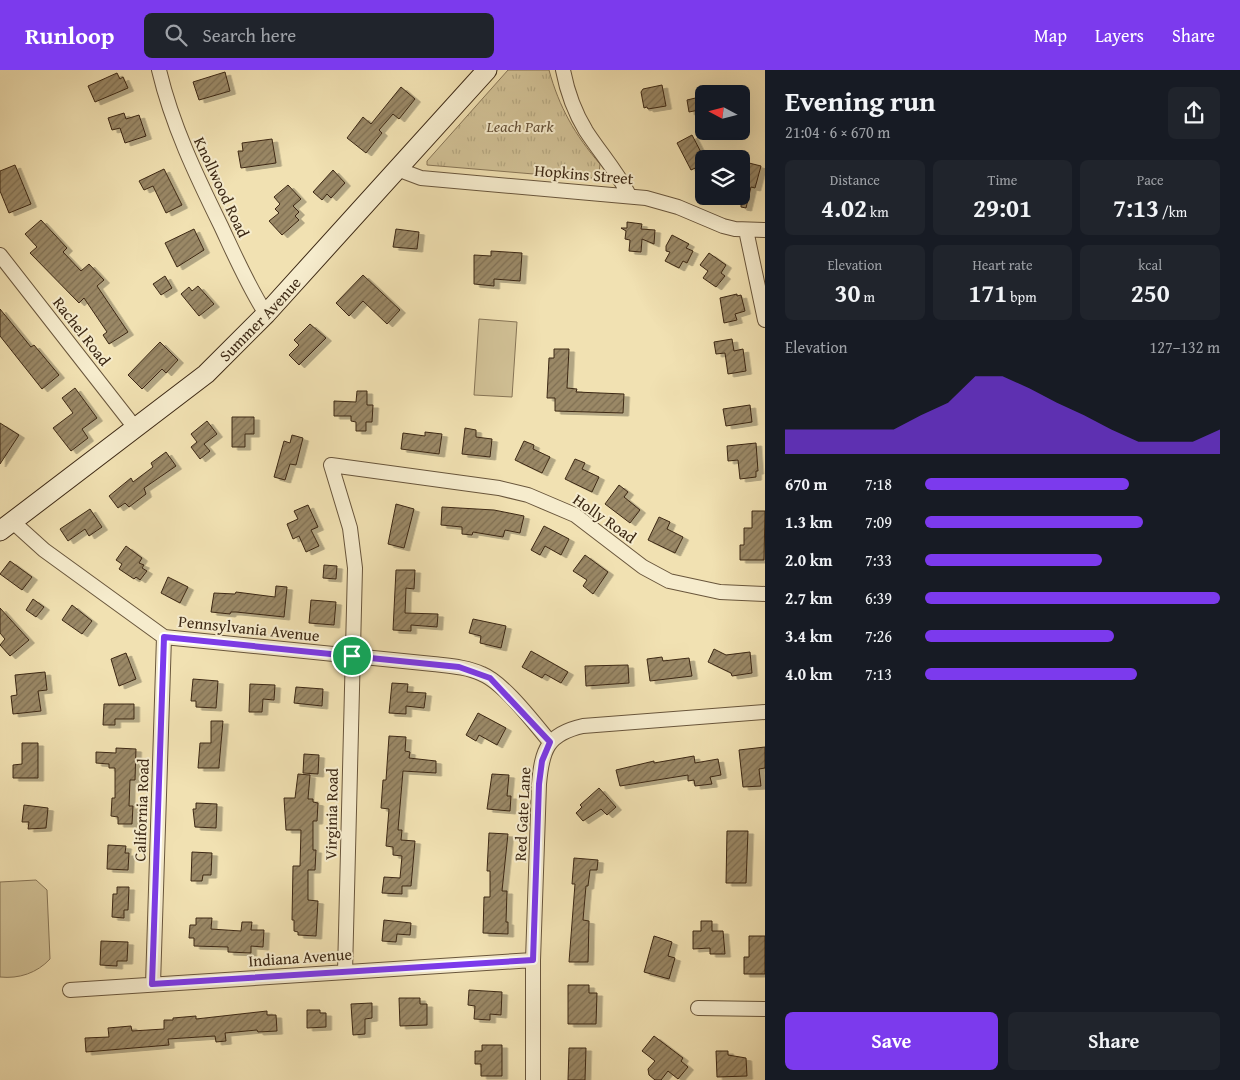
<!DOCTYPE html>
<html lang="en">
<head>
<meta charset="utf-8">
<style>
	body { margin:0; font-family:"Gentium Book Plus",serif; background:#20242c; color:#f1f3f6; height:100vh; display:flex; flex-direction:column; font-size:19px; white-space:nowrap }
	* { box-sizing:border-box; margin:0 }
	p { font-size:16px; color:#9ea1a6 }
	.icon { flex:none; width:28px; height:28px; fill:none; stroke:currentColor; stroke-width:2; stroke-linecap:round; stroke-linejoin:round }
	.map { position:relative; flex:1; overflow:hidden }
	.drawer { display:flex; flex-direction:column; background:#171b24; width:475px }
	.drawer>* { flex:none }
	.needle { width:32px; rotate:277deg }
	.controls { position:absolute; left:695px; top:15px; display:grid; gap:10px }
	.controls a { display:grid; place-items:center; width:55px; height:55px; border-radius:8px; background:#171b24; box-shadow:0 5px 20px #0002; font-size:25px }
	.pin { position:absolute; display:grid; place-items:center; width:42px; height:42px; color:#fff; margin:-21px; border:2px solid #fff; border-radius:50%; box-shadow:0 1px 5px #0007 }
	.round { display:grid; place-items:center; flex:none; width:52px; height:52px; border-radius:8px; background:#20242c }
	.headline { display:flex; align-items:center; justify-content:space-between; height:85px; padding:0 20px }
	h1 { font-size:28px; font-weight:600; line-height:38px }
	.stats { display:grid; grid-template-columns:repeat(3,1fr); gap:8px; height:85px; padding:5px 20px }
	.stats div { display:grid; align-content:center; border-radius:8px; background:#20242c; text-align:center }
	.stats b { font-size:25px; font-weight:600 }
	.stats small { font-size:14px; font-weight:400 }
	.stats p { font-size:14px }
	.chart { height:140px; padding:10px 20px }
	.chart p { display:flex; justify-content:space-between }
	.chart svg { width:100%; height:90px; margin-top:5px; fill:#7c3aed; opacity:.7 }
	.action { display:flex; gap:10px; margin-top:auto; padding:10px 20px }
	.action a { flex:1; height:58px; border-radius:8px; background:#7c3aed; color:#fff; font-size:20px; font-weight:600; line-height:58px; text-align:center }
	.action a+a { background:#20242c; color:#f1f3f6 }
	ul { padding:0 20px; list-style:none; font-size:16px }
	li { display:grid; grid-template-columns:80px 60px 1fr; align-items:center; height:38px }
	li i { height:12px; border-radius:6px; background:#7c3aed }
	header { display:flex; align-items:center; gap:30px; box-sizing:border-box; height:70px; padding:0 25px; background:#7c3aed; color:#fff }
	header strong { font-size:24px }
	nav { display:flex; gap:28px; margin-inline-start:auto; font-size:18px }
	.search { width:350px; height:45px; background:#20242c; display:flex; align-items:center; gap:12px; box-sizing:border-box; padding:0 18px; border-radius:8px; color:#9ea1a6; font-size:19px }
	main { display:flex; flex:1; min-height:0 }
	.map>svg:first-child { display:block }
	.park { fill:url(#park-tufts); stroke:#877556 }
	.pitch { fill:#d2c297; stroke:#877556 }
	.building { fill:url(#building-hatch); stroke:#3c2814; filter:url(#shadow) }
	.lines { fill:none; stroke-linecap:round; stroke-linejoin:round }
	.street-casing { stroke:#69563c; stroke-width:16 }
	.secondary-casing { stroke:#3c2814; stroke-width:21 }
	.street { stroke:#f6eccd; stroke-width:14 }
	.secondary { stroke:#f6eccd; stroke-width:19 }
	.route-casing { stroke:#fff; stroke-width:10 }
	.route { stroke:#7c3aed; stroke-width:6 }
	.labels { text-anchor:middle; stroke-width:4; stroke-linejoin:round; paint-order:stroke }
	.park-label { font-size:16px; font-style:italic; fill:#624e35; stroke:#f6eccd }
	.street-label { font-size:16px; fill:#3c2814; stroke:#f6eccd }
</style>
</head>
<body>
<header>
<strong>Runloop</strong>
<div class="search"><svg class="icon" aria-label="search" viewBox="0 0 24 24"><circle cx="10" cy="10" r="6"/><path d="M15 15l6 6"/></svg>Search here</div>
<nav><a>Map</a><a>Layers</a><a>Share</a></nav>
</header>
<main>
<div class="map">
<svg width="765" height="1010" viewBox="0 0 765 1010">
	<defs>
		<pattern id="park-tufts" width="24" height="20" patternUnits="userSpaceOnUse" patternTransform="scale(1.25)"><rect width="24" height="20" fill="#d2c297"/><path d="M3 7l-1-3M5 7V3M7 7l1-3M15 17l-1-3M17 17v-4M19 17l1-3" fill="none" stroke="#b5a781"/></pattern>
		<pattern id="building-hatch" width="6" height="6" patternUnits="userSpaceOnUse" patternTransform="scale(1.25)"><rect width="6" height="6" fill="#9a8866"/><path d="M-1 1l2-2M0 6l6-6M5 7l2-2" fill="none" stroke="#7f6f53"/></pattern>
		<filter id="shadow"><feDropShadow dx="5.5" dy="3" stdDeviation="0" flood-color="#0004"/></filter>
	</defs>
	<rect width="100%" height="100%" fill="#f1e1b2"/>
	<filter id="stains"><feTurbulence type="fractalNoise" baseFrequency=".004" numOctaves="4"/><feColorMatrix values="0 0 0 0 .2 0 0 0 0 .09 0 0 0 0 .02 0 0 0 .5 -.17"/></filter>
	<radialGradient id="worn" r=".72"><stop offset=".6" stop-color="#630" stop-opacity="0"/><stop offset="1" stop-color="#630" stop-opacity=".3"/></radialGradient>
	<path class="park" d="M508,0H549C559,37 575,65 600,94L599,104L594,108H581L427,95V91Z"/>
	<path class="pitch" d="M479,249L517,252L512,327L474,325Z
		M36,810L47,820L50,889C37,903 19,909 0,907V812Z"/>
	<path class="building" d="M225,2L230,21L199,30L193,12Z
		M117,3L120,9L123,7L128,18L95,32L88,16Z
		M662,15L666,36L648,39L647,37L644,38L641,22L643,19Z
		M401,17L415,29L399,49L393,44L379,60L382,63L366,83L347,68L363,47L371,54Z
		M704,26V39L689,42L687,30Z
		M124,43L126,49L139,45L146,66L125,73L120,58L112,60L108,48Z
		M692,65L704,88V94L691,100L677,73Z
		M272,69L276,93L241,98L238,81H243L242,73Z
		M741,91L761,96L755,118L751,117L746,138L741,137Z
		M15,95L31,134L9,143L0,121V101Z
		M164,99L182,135L166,143L153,116L144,120L139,111Z
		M333,100L345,113L331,128L327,124L322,130L313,122Z
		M288,115L301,129L293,136L299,142L295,146L299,150L282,165L269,151L279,143L275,139L280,134L274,127Z
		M41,150L67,178L63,182L81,201L89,194L104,210L97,216L128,262L109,274L103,265L107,262L84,228L79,233L30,183L37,177L25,164Z
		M627,152L642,154L641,159L655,160L654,174L642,169L641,182L629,181L630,170L625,169L626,161L621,158H627Z
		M194,159L204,180L177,197L165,173Z
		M396,159L419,162L417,179L393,177Z
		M672,165L689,174L686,178L693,181L687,193L683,191L679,198L665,191L670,182L666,181V176Z
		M491,181L522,183L520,211L494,209V216L474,214V185L491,186Z
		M709,183L726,195L721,203L725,206L716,217L703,208L708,201L700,195Z
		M363,205L400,240L387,254L363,231L349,246L336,233Z
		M165,206L172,218L161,225L153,214Z
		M198,216L214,234L199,246L181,224L189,217L192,221Z
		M737,224V226L741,225L745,241L735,244L737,250L724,253L720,228Z
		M0,239L31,277L34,275L59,305L42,319L0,266Z
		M310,254L326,268L299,295L289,285L299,275L294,270Z
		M732,269L734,281L743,279L746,301L728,304L725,283L716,284L714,272Z
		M160,272L178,290L166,303L162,299L142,319L128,305Z
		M554,279H569L567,318L577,319L576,322L624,324L623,343L555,341V328H547L549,288H554Z
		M75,318L97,348L82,359L88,368L71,381L53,358L73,343L62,328Z
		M357,321H367V335H373L372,352H366V361H356V352L351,351V346H334V331L356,332Z
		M750,335L752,352L726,356L723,339Z
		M232,347H254V364H245V377H232Z
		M207,351L217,364L204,374L210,381L200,389L191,377L197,372L191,364Z
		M0,353L19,365L0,394Z
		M465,358L476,360V367L492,369L490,387L462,384Z
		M425,362L442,364L439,384L401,379L403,363L425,366Z
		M292,365L303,368L296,395L290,394L285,410L274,407L284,371L290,373Z
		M524,371L534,375L533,379L550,387L542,403L515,390Z
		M756,373L758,401H756V407L740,409L738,390L728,391L727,376Z
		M166,382L176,396L144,418L146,424L129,437L125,433L118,438L109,426L131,408L133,412L153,397L151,393Z
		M575,389L585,393L582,399L599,407L592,422L565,409Z
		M619,415L628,422L624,427L640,440L630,453L605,434Z
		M396,434L414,439L404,478L388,474Z
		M308,435L318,457L311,460L319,476L306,482L299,466L293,469L287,454L298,449L294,441Z
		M442,437L494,440L524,446L520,463L505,460L503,467L473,462L472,465L462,464V457L441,455Z
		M90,439L102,457L89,466L85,459L68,471L60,459Z
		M752,441H765L764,490H740V475H744V458H752Z
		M659,447L670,452L667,459L683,467L675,483L648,470Z
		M544,456L569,469L561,485L545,476L540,485L531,480Z
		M126,476L142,488L139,493L144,495L142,498L147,501L140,510L136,507L134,509L119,499L122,494L116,490Z
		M585,485L608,502L593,524L583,516L587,510L573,501Z
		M10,491L32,507L22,520L0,504Z
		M324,495L337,496L336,509L323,508Z
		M396,500H415L414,519L406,518L405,543L438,544L437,557L411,555V561L393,560Z
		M168,507L188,517L180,533L161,523Z
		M276,516L287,517L284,547L236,542H231L230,544L211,542L214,523L235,524L236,522L275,527Z
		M33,529L44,537L36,547L26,540Z
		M311,530L336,532L334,555L309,553Z
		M72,535L92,551L82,564L62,550Z
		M0,538L29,570L10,586L0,575L5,569L0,563Z
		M473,549L506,556L501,578L480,573L481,566L469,563Z
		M714,579L726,585L750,582L752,603L732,606L731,603L708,592Z
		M531,581L568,602L561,613L545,604L542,608L522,597Z
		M126,583L136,609L119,616L111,589Z
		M662,587L663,591L689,588L692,606L650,611L647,589Z
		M628,595L629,613L586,616L585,596Z
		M45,602L47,620L38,621L41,641L13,644L11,626L17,625L15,605Z
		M193,609L218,611L216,638L196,637V631H191Z
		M392,613L408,614L407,622L426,623L424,638L406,636V644L389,643Z
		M250,614L275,615L274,630L263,629L262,642H249Z
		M296,617L323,619L322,636L294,633Z
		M104,634H134V649H115V655H103Z
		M478,643L506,658L497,675L479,665L476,671L466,665Z
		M211,651H223L219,696V698H198L200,673H211Z
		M389,666L406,667L405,681L410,682L409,688L436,691V703L403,701L398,760H402L401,770L415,771L411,816H402V824L382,823L384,807L400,808L402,786L393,785V777L386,776L389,739L381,738L383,710H386Z
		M22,673H38V708H13V695L22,694Z
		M765,677V698L759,699L761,716L743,717L739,680Z
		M116,678L136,679L135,710H130L129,736H133L132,754H118V747L111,746L112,728H115V698H109V694L96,693V682L116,683Z
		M304,684L319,685L318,704L303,703Z
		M694,686L695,693L718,689L721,705L710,707L712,714L695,716L694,710L688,711V705L620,716L616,700L654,691V693Z
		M298,704L310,705L308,729H313V732L318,733L317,751H313V780H316L315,800H308V830L318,831L316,866L298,865V862L294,861V850H292L293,796H300L301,760H286L284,728H295Z
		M492,704L509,705L507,726H511L510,741L487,739Z
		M599,718L616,737L607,745L601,739L583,751L576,743L582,737L580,735Z
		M196,733L217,734L216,758L195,757L193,739H196Z
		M24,735L48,738L46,758L28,759L29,752H22Z
		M727,761H748L746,813H726Z
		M489,763L508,764L502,821H507L506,852H508V864L483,863L484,827H490V801H487Z
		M108,775L126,776L125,783H129L128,800L107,799Z
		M192,782L212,783L211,805H203L202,811H191Z
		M574,788L598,790L597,800H590L588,816H586L583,850L589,851L588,892H569L575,814H572Z
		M117,817H129L128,840H124V848L112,847L113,824H117Z
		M196,848H212L211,859L241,861L242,852H252L251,860H264L263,877L251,876V883L228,882V877L194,876V868H189L190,855H196Z
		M384,850L411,853L410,865L397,864L396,872L382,871Z
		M701,851H712V861H723L725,884H710V878L693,879V861H701Z
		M654,866L672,872L668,886L675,888L669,909L644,902Z
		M749,866H765V904H744V887H749Z
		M101,871L128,872L127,891H117V896L100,895Z
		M568,915H589V923H597L596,954H568Z
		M469,920L502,922L501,945L490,944V950L474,949L475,936L468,935Z
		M399,928H420V934H427V955L400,956Z
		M372,933V948L365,949V964L353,965L351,934Z
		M307,940H320V943H326V957L307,958Z
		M267,941V945H276L277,961L258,962L257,960L225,963L226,971L216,972L215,966L168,969L169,975L86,982L85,968L109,967L108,958L131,956L132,961L164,959V950H173V948L196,946V949Z
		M654,966L683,988L681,991L688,997L678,1009L668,1001L661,1010H655L649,1005L648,999L655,991L642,981Z
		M482,975H502V1006H481V994H475V981H482Z
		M569,978H586L585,1010H568Z
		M716,981H728V985L746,988L747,1006L717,1007Z"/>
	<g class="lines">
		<g class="street-casing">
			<path id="street" d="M159,0C172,55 196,105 221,156C235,186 248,216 266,244
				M563,0C567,21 575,43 586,61C601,84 616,100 629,125
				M397,99L421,108L646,128L678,137L723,156L735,159L765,160
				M746,160L765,250
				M0,185L136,359
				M13,452L44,480L164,567L433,594C450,596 467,597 482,604C504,613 534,653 550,672
				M345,902L355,498L350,458L331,395L499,418L528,425L575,445L643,497L669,511L720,522L765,524
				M153,914L164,567
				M70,920L533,890
				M698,938L765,939
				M533,1010V890L539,714C542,680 547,664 583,656L765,642"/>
		</g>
		<g class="secondary-casing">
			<g id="secondary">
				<path id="s1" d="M0,461L206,304L266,244L487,0"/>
			</g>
		</g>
		<use href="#street" class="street"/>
		<use href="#secondary" class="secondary"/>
	</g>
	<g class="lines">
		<g class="route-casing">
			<path id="route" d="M164,567L459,597L490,608L550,672L542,691L539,714L533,890L152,914Z"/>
		</g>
		<use href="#route" class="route"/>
	</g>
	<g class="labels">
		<g class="park-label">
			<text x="520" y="62">Leach Park</text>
		</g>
		<g class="street-label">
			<text transform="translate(584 104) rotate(5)" y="6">Hopkins Street</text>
			<text transform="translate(222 117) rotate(65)" y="6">Knollwood Road</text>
			<text dy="6" stroke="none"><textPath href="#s1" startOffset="336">Summer Avenue</textPath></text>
			<text transform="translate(82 261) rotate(52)" y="6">Rachel Road</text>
			<text transform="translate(605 448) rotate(35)" y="6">Holly Road</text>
			<text transform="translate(249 558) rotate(6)" y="6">Pennsylvania Avenue</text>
			<text transform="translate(141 740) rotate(-88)" y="6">California Road</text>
			<text transform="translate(331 744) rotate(-89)" y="6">Virginia Road</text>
			<text transform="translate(522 744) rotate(-87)" y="6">Red Gate Lane</text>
			<text transform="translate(300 887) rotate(-4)" y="6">Indiana Avenue</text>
		</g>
	</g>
	<rect width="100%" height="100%" filter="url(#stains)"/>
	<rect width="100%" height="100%" fill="url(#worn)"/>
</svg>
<div class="controls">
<a><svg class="needle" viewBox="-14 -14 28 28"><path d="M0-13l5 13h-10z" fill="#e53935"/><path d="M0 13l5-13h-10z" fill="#9ea1a6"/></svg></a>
<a><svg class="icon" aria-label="layers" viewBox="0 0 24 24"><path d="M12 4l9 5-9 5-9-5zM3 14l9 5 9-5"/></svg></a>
</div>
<div class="pin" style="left:352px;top:586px;background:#1e9e55"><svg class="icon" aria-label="arrive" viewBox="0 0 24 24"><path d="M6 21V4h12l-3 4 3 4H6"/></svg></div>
</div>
<section class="drawer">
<div class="headline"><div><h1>Evening run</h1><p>21:04 · 6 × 670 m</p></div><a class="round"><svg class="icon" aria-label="share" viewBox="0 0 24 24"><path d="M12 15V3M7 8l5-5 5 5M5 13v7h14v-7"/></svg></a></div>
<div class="stats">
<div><p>Distance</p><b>4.02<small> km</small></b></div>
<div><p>Time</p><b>29:01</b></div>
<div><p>Pace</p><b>7:13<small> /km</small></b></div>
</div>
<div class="stats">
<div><p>Elevation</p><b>30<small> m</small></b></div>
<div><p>Heart rate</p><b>171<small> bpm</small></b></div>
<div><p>kcal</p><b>250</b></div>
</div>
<div class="chart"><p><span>Elevation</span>127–132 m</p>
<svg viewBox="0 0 160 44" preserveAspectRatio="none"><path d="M0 44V32L10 32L20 32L30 32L40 32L50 25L60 19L70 6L80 6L90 12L100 19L110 25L120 32L130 38L140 38L150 38L160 32V44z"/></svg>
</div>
<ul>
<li><b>670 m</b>7:18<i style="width:69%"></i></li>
<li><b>1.3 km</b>7:09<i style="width:74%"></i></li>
<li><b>2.0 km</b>7:33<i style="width:60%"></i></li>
<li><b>2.7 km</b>6:39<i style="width:100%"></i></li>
<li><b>3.4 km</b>7:26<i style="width:64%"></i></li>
<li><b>4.0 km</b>7:13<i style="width:72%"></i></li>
</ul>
<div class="action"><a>Save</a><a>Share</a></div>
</section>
</main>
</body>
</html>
